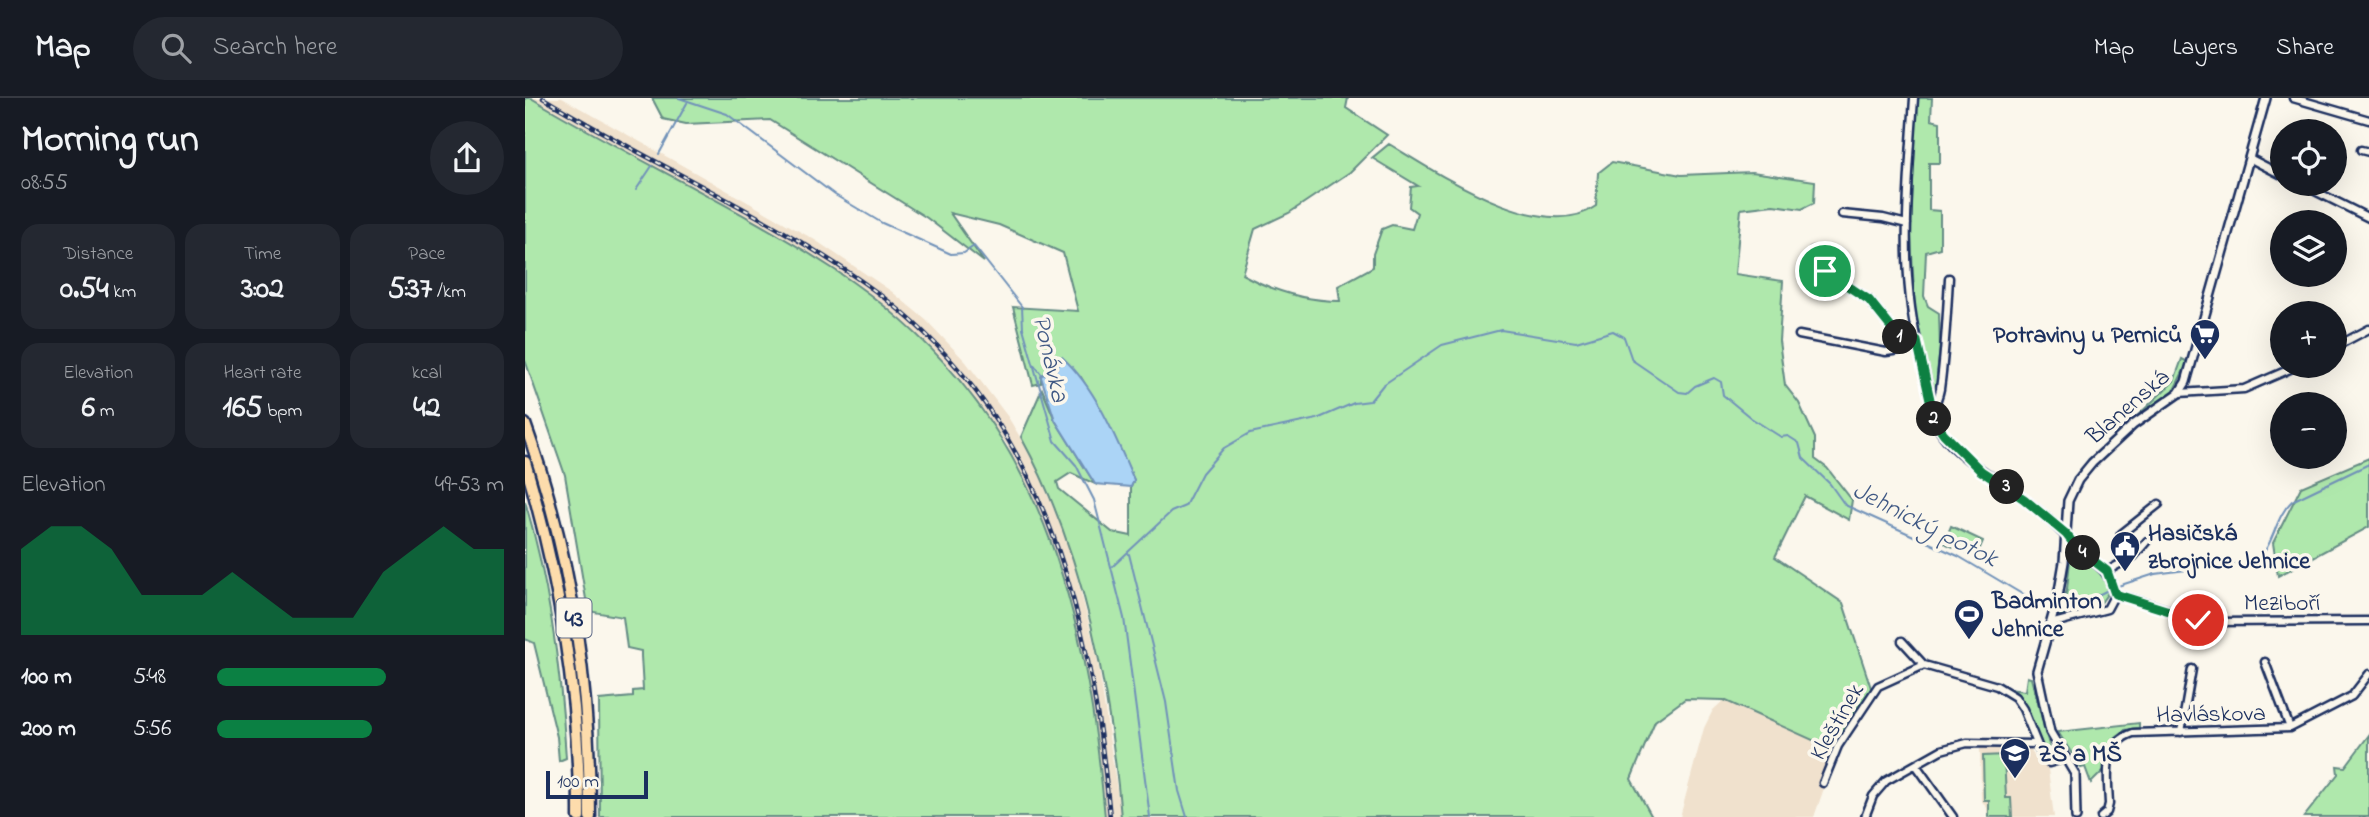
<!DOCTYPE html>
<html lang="en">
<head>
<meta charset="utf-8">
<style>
	body { margin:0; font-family:"Indie Flower",sans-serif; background:#242831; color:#f1f3f6; height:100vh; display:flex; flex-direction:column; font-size:26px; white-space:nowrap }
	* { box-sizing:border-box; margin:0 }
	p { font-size:23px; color:#9ea1a6 }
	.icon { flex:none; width:38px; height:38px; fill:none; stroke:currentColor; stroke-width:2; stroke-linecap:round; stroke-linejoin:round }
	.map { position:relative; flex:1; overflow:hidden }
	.details { display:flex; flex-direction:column; background:#171b24; width:525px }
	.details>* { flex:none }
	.controls { position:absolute; left:1745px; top:21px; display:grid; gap:14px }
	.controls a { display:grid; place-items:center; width:77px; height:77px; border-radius:50%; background:#171b24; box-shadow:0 7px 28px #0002; font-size:35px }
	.scale { position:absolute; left:21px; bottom:18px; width:102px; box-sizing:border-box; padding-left:7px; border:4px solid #1b2f5e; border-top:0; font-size:19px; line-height:24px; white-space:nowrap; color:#1b2f5e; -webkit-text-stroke:5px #fbf7ec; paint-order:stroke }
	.pin { position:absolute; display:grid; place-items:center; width:60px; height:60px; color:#fff; margin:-30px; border:4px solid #fff; border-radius:50%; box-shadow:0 2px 7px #0007 }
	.km { position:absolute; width:35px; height:35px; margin:-18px; border-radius:50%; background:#222; color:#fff; font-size:19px; line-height:35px; text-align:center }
	.round { display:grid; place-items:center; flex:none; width:74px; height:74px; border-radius:37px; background:#242831 }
	.summary { display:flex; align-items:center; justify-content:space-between; height:119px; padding:0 21px }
	h1 { font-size:38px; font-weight:700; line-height:52px }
	.stats { display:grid; grid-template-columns:repeat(3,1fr); gap:10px; height:119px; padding:7px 21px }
	.stats div { display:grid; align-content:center; border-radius:18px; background:#242831; text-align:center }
	.stats b { font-size:30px; font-weight:700 }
	.stats small { font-size:19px; font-weight:400 }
	.stats p { font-size:19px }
	.chart { height:196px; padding:14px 21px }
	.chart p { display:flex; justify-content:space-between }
	.chart svg { width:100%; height:126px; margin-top:7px; fill:#0b8043; opacity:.7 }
	ul { padding:0 21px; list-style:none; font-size:23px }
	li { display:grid; grid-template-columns:112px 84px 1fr; align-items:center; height:52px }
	li i { height:18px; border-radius:9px; background:#0b8043 }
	header { display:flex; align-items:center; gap:42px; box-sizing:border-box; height:98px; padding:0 35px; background:#171b24; border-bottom:2px solid #363941 }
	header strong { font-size:33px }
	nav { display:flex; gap:38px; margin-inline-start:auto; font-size:24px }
	.search { width:490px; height:63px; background:#242831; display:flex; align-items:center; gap:18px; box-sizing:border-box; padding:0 24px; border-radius:38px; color:#9ea1a6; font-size:26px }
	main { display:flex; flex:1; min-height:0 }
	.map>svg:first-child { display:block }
	.built { fill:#f0e1cd }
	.green { fill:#afe8ac; stroke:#658c85; stroke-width:2 }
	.water { fill:#abd4f6; stroke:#7192b9; stroke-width:2 }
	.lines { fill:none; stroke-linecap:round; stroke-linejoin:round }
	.stream { stroke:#7192b9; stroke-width:2 }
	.minor-casing { stroke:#1b2f5e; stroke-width:11 }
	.tertiary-casing { stroke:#1b2f5e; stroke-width:12 }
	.trunk-casing { stroke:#1b2f5e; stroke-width:15 }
	.minor { stroke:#fbf7ec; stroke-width:6 }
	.tertiary { stroke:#fbf7ec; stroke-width:7 }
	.trunk { stroke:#fddcac; stroke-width:10 }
	.rail-casing { stroke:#1b2f5e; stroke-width:4.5 }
	.rail { stroke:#fbf7ec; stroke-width:2; stroke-dasharray:5; stroke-linecap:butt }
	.route-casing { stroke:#fff; stroke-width:14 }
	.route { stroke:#0b8043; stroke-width:9 }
	.labels { text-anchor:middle; stroke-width:7; stroke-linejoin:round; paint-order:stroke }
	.shield { fill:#fbf7ec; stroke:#5e6b89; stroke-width:2 }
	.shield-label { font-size:23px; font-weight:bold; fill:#1b2f5e }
	.poi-label { font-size:24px; font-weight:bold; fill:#1b2f5e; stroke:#fbf7ec; text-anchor:start }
	.street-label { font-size:24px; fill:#1b2f5e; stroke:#fbf7ec }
	.water-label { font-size:26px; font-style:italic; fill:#3f5884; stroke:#fbf7ec }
</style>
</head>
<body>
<header>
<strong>Map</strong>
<div class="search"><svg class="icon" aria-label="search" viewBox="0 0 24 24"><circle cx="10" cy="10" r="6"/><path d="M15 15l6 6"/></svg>Search here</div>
<nav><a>Map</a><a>Layers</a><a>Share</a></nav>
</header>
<main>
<section class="details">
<div class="summary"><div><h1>Morning run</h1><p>08:55</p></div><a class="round"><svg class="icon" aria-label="share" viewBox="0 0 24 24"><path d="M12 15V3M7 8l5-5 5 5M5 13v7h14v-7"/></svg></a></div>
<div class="stats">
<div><p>Distance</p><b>0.54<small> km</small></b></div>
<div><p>Time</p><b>3:02</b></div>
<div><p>Pace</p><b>5:37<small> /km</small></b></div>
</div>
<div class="stats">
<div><p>Elevation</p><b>6<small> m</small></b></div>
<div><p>Heart rate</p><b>165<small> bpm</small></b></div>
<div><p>kcal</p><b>42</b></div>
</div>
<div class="chart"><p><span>Elevation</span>49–53 m</p>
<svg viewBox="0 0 160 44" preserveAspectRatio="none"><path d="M0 44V14L10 6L20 6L30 14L40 30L50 30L60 30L70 22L80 30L90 38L100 38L110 38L120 22L130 14L140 6L150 14L160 14V44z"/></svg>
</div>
<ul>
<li><b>100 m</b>5:48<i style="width:59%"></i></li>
<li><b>200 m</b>5:56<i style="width:54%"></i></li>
</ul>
</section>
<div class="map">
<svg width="1844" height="719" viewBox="0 0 1844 719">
	<rect width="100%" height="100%" fill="#fbf7ec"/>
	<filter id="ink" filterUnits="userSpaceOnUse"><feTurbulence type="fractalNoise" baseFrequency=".0143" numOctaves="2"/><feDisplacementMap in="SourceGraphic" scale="14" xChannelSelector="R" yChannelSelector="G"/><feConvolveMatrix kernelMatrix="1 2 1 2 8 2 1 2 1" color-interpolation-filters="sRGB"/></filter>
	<g filter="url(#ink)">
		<path class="built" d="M6,0H37L290,142L366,193L401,222L441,264L483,319L507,359L544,447L572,558L596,719H580L556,561L522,432L482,347L429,274L375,220L310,172Z
			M1199,602L1312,653L1289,719H1155L1179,630L1188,612Z
			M1455,648L1505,649L1512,664L1523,671L1529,719H1462V710L1456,702Z"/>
		<path class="green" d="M0,0H6C106,60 213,109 310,172C509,303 560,493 580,719H75L74,602L108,599V593L118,592L116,558V553L102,550L98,519L63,513L40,377L0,262Z
			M127,0H823L821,10L862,37L825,74L764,115L730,131L717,176C746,192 781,203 815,203L813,188L848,169V156L857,131L867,127L887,131L892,115L884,109L886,89L893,88L847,60L864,46C911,74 1018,147 1071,108L1073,75L1087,64L1156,77L1227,74L1290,83L1289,105L1277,111L1248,107L1216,111L1210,176L1258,183L1254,243L1260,287L1274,305L1290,340V361L1302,370L1327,402L1324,422L1280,398L1250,459L1318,505L1349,599L1312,653L1199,602L1160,601L1130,623L1106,681L1127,719H596C585,590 559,453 496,339L517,291L530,322L570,386L546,375L532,384L534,391L587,434L606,438V389L609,382L582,324L556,279L531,272L527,279L521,276L516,279V285L508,287L488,209L553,213L538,155L474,127L425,115L459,164L402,120L245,22L161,26L138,21Z
			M1391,0H1407L1406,22L1415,24V65H1404V112L1415,113V150L1401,154L1399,198L1403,208L1414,215L1415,250L1412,276L1415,279L1410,301L1390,214L1386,137Z
			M1657,261L1663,264L1648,294L1609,321L1649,283Z
			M1844,360V429L1753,478L1748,445L1776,389Z
			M0,403C25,487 36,572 41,660L34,663L32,639L9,545L0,541Z
			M1426,428L1458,443L1451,459L1419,445Z
			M1546,453C1565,454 1580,476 1585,492L1575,506L1535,518L1542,491Z
			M1502,579L1506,580L1527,658L1521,657L1503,615L1483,591L1500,593Z
			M1614,625V630L1600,632L1591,639L1579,660V672L1566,685L1560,669L1556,670L1533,634Z
			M1844,637V719H1779L1813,676L1812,668L1820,669Z
			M1479,657L1481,700H1486L1487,719H1464V702H1459L1458,658Z"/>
		<path class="water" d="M537,259C571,290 591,340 609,382L606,389L570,386L530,322L516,279L517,276L527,279Z"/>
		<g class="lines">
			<path class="stream" d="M154,0L202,16L310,97L357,125L426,156L439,155L449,148L497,209L498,230L530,343L551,367L569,402L599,520L625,719
				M134,56L162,5
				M111,92L127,68
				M508,265L517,277
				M604,456L641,604L654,693L662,719
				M588,468L646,414L660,408L677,375L699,350L725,335L792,321L829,305L845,303L858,287L917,247L976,232L1051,244L1088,233L1099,239L1107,262L1154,294L1162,295L1170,288L1189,280L1196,284L1198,297L1226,320L1256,339L1263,338L1274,345L1278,360L1305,386L1320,407L1433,458L1524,512
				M1593,488L1630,476L1731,463C1750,447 1749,420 1767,403L1844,366
				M1537,515L1583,492"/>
			<g class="minor-casing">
				<path id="minor" d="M1768,0L1844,22
					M1836,52L1844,54
					M1724,60L1757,77
					M1776,86L1844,120
					M1317,116L1358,120L1382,126
					M1288,153L1300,173L1344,202L1380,247L1392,243C1374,164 1384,80 1389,0
					M1424,180C1422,217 1420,255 1415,291C1413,303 1406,310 1410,322C1419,354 1476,382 1500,402C1519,416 1535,432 1551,449C1571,470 1580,464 1590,496L1582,511L1525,526
					M1274,237L1361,254L1375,252L1380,247
					M1392,243L1408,310
					M1810,249L1844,231
					M1654,295L1719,291L1772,268
					M1609,458L1596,436L1634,406
					M1582,473L1609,458L1622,443
					M1590,496L1684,524L1844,523
					M1377,543L1399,567L1472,588L1490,599L1498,611L1518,660L1524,665L1541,660
					M1740,564L1765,630
					M1656,634L1667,571
					M1391,667L1428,719
					M1298,685L1313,648L1353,588L1399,567
					M1340,719L1348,698L1361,683L1416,652L1442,645L1511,646
					M1576,719L1582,714L1584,706C1583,679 1576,646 1608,635L1765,630L1827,598L1844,576"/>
			</g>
			<g class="tertiary-casing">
				<path id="tertiary" d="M1551,719L1550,676L1525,634L1512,573L1533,499L1539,464L1543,403L1553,382L1567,365L1608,327L1654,295L1661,284L1741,0"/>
			</g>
			<g class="trunk-casing">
				<path id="trunk" d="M0,326C45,451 65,586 65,719
					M0,364C34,480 55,598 54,719"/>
			</g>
			<use href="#minor" class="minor"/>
			<use href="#tertiary" class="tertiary"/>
			<use href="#trunk" class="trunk"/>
			<g class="rail-casing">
				<path id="rail" d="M18,0C123,64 238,114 339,185C519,311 565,512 585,719"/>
			</g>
			<use href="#rail" class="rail"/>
		</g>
	</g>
	<g class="lines" filter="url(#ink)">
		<g class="route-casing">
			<path id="route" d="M1300,173L1344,202L1380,247L1392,243L1410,324L1419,336L1456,373L1499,401L1541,436L1552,450L1582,473L1590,496L1673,522"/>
		</g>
		<use href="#route" class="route"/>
	</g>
	<defs>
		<g id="supermarket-pin" transform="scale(1.575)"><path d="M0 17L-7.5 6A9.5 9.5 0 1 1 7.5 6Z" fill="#1b2f5e" stroke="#fbf7ec"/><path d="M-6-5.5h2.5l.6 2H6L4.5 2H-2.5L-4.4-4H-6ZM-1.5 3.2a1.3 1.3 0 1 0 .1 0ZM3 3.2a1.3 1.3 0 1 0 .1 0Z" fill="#fff"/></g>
		<g id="civic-pin" transform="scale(1.575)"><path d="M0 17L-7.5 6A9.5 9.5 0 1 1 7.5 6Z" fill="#1b2f5e" stroke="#fbf7ec"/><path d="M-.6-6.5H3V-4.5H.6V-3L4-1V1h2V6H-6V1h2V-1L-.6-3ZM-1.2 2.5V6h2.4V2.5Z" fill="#fff"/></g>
		<g id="stadium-pin" transform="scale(1.575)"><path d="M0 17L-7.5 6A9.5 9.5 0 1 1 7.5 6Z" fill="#1b2f5e" stroke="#fbf7ec"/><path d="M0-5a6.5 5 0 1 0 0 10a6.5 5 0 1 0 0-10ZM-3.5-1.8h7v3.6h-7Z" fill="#fff"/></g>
		<g id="school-pin" transform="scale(1.575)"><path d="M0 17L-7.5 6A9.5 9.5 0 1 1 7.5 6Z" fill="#1b2f5e" stroke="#fbf7ec"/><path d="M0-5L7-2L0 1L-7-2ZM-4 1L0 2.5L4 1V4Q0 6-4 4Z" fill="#fff"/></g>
	</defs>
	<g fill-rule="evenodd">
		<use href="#supermarket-pin" x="1680" y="236"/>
		<use href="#civic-pin" x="1600" y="448"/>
		<use href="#stadium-pin" x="1444" y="516"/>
		<use href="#school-pin" x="1490" y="655"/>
	</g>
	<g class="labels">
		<rect class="shield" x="31.5" y="500.5" width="35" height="39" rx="5"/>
		<g class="shield-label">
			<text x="49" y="528">43</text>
		</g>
		<g class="poi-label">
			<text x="1657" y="244" text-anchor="end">Potraviny u Perniců</text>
			<text x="1623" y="442">Hasičská<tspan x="1623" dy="28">zbrojnice Jehnice</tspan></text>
			<text x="1467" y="510">Badminton<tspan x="1467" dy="28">Jehnice</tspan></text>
			<text x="1513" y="663">ZŠ a MŠ</text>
		</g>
		<g class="street-label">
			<text transform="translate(1602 308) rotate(-41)" y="8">Blanenská</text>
			<text x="1757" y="512">Meziboří</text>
			<text transform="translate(1686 615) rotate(-1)" y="8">Havláskova</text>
			<text transform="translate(1311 623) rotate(-60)" y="8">Kleštínek</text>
		</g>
		<g class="water-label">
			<text transform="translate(527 260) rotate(77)" y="9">Ponávka</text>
			<text transform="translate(1401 425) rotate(27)" y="9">Jehnický potok</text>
		</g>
	</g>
</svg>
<div class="controls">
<a><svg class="icon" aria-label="locate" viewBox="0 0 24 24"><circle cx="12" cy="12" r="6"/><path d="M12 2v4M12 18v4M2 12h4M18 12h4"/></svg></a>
<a><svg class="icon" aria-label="layers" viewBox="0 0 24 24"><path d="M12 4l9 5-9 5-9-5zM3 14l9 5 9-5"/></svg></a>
<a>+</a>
<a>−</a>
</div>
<div class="scale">100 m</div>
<div class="pin" style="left:1300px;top:173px;background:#1e9e55"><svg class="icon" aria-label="arrive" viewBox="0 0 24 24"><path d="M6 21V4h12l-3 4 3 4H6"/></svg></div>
<div class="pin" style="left:1673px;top:522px;background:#d93025"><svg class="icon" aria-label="check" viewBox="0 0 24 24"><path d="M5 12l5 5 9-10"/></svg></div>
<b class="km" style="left:1375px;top:239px">1</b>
<b class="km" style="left:1409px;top:321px">2</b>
<b class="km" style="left:1482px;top:389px">3</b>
<b class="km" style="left:1558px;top:455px">4</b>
</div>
</main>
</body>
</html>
